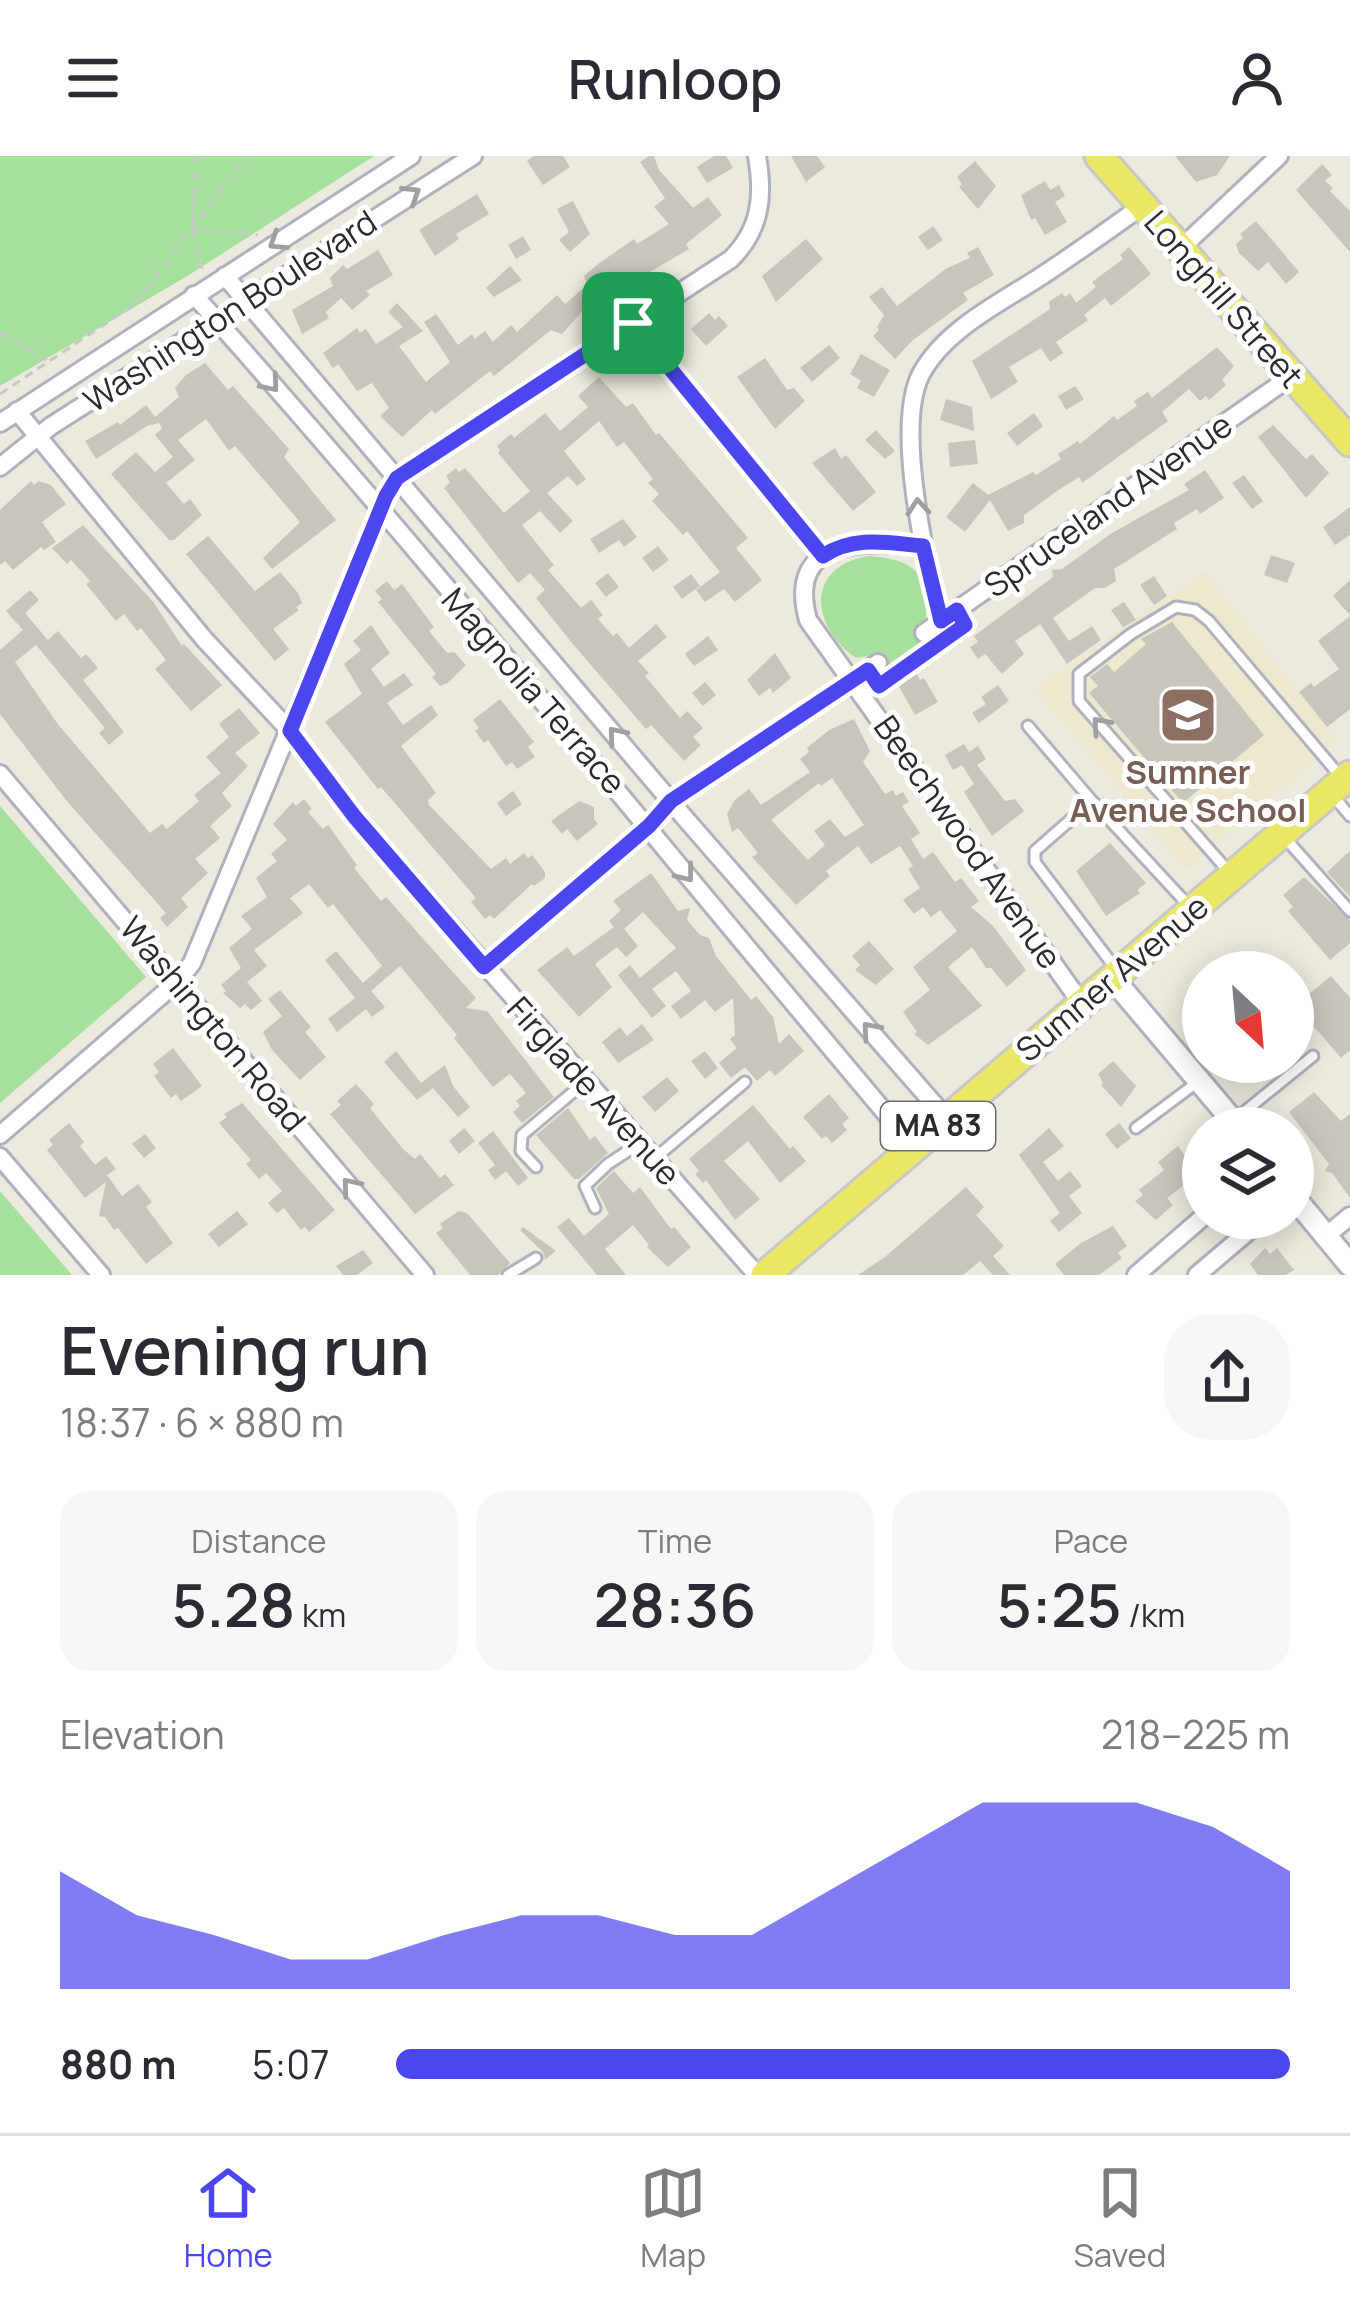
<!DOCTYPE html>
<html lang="en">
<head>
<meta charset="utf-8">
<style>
	body { margin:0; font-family:Manrope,sans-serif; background:#f7f7f7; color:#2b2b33; height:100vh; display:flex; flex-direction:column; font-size:45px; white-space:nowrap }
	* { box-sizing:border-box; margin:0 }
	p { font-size:39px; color:#7c7c81 }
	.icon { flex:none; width:66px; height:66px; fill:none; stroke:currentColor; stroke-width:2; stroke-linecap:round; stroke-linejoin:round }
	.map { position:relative; height:1119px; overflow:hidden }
	.panel { display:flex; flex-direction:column; background:#fff; flex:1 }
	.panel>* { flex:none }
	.needle { width:78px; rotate:154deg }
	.fabs { position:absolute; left:1182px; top:795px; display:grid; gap:24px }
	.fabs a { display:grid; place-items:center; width:132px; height:132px; border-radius:50%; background:#fff; box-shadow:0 6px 30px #0003; font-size:60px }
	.pin { position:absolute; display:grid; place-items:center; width:102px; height:102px; color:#fff; margin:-51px; border-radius:24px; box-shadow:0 6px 18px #0006 }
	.round { display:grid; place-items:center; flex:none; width:126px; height:126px; border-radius:48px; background:#f7f7f7 }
	.head { display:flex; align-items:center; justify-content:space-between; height:204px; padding:0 60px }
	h1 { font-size:66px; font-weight:600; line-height:90px }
	.figures { display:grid; grid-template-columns:repeat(3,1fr); gap:18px; height:204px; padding:12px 60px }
	.figures div { display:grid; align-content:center; border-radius:30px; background:#f7f7f7; text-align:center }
	.figures b { font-size:60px; font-weight:600 }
	.figures small { font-size:33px; font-weight:400 }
	.figures p { font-size:33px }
	.chart { height:336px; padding:24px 60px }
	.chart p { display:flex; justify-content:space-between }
	.chart svg { width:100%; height:216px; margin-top:12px; fill:#4c46f1; opacity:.7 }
	ul { padding:0 60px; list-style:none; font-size:39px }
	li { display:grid; grid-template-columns:192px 144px 1fr; align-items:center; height:90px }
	li i { height:30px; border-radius:15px; background:#4c46f1 }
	header { display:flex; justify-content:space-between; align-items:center; height:156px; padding:0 60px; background:#fff; font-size:54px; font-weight:600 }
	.dock { display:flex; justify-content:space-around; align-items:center; height:168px; border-top:3px solid #e1e1e2; background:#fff; font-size:33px; color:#7c7c81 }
	.dock a { display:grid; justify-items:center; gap:6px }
	.dock .current { color:#4c46f1 }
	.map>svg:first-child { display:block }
	.education { fill:#ede9ce }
	.green { fill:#a5e09d }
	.building { fill:#c8c5bd; fill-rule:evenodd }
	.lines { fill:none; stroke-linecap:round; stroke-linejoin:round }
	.service-casing { stroke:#b1b1be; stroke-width:15 }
	.minor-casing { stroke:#b1b1be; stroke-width:22 }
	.tertiary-casing { stroke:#b1b1be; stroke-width:27 }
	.primary-casing { stroke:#c8c8c8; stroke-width:33 }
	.path { stroke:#c8c8c8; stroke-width:3; stroke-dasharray:9 6; stroke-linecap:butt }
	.service { stroke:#fff; stroke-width:9 }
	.minor { stroke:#fff; stroke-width:16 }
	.tertiary { stroke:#fff; stroke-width:21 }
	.primary { stroke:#eae865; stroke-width:27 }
	.oneway { stroke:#a0a0a0 }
	.route-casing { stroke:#fff; stroke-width:24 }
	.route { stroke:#4c46f1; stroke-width:15 }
	.labels { text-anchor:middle; stroke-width:10; stroke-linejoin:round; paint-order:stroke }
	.shield { fill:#fff; stroke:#6b6b6b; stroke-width:3 }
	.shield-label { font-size:30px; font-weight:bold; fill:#2b2b2b }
	.street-label { font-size:33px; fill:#2b2b2b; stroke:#fff }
	.education-label { font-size:33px; font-weight:bold; fill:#785e54; stroke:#fff }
</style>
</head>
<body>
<header><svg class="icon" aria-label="menu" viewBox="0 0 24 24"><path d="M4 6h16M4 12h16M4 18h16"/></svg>Runloop<svg class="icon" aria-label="person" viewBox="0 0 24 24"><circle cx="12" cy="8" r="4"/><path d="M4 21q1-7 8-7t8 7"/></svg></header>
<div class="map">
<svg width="1350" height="1119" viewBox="0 0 1350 1119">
	<rect width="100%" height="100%" fill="#ece9de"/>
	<path class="education" d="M1205,415L1337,585L1186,714L1035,533Z"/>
	<path class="green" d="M0,0H374L189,119L0,230Z
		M869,400C914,403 929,417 926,462L917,469L929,486L885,518L872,499L856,502C810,470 805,410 869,400Z
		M0,650L146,821L0,947Z
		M0,1035L72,1119H0Z"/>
	<path class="building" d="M534,0H563L570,11L543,29L527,5Z
		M649,0H654L659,14L693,52L708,41L722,59L686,88L689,93L628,129L602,152L594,142L562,178L551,174L494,220L490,215L435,258L432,254L402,281L380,260L389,252L372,227L357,235L338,208L333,212L323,197L357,172L360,177L366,173L376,188L403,171L388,156L397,147L423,175L399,190L426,226L450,206L424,166L436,158L458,189L472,178L475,183L485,175L493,186L511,169L517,176L557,139L565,148L587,129L584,120L598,108L634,83L637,88L669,68L654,51L665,42L640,6Z
		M714,0H726L733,12L707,27L697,11Z
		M791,0H817L825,11L806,26Z
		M1175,0H1230L1217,19L1196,26Z
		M975,5L996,30L978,53L959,31L962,28L957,21Z
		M1322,8L1332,19L1325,25L1333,32L1330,35L1350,55V96L1296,34Z
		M1045,25L1050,34L1059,29L1065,40L1055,46L1067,66L1045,79L1035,62L1031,64L1021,39Z
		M477,38L489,58L456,78L459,83L435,100L419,74Z
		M573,45L590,78L570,96L559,84L569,76L557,53Z
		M1256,65L1299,116L1286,128L1268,106L1258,115L1239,97L1236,88L1243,82L1240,78Z
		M933,70L943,84L928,94L918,81Z
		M523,80L531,94L516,103L508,89Z
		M806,83L823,103L776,146L762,120Z
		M978,91L994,119L963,137L968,144L913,184L895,203L873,180L879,174L877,171L884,159L869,141L882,131L897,150L947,112L970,102L967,97Z
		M1129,91L1151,118L1111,150L1105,142L1084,159L1088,164L1056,186L1063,197L1050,206L1041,192L1009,211L1018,226L991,243L972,205L1050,153L1049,146L1062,137L1065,141L1070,137L1076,147L1096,131L1092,126L1123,103L1120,99Z
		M378,94L393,119L366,135L370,139L352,154L341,142L326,156L329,162L302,178L292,154L333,130L330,122L343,109L347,113Z
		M510,110L522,124L494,141L486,132Z
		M709,157L715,164L719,160L728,170L706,190L691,173Z
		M829,189L840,202L812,226L800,212Z
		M1217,191L1234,210L1222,224L1226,229L1209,244L1206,240L1200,245L1189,233L1162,256L1168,265L1082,327L1079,321L1057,335L1024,359V367L1008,375L990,344L965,376L946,361L973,327L988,339L1033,316L1036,319L1061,303L1058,298L1078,285L1080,288L1114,260L1117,264L1137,250L1134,245L1148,236L1152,242Z
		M861,198L890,214L874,241L857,232L861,225L850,218Z
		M765,202L787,234L794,232L805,245L775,273L737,221Z
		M205,207L228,234L233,230L289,293L284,301L336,364L272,413L263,402L300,366L235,290L229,295L206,263L178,284L195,304L166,327L184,348L190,343L202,359L174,384H169L111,318L136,296L155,316L173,301L155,279L162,272L159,267L147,270L96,303L85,285L118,266L120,269L146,249L155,261L179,241L175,232L186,219Z
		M599,221L626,251L633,247L656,279L659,277L733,364L748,382L736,392L762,424L735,446L724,433L705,446L696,434L720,416L687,375L683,379L652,345L659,338L648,327L653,323L624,286L617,291L599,265L564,295L586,323L577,330L568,320L547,337L573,365L560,377L540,355L522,369L554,409L548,414L581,452L591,444L603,459L598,463L613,480L617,477L629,492L656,468L667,481L638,505L649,517L645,520L680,562L687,555L703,572L693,581L701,589L684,605L651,569L646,573L572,487L536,442L545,434L530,417L518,427L444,332L450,326L446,320L456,312L459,316L465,312L504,357L530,335L498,297L500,294L497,290L511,278L514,282L545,257L560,275L588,251L578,240Z
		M1075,230L1084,243L1066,254L1058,240Z
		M946,243L972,251L974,275L940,264Z
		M1034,257L1043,270L1017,290L1007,277Z
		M1273,269L1306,303L1312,298L1329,317L1306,342L1258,281Z
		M876,274L895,295L885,303L865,284Z
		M975,284L978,308L950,311L948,287Z
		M835,292L841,303L846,299L876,336L853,355L812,307Z
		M1205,314L1224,342L1200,358L1197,353L1174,367L1177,373L1114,413L1116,425L1105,432H1095L1053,462L1069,485L1092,470L1101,484L1067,508L1040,468L1015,485L1024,498L1002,518L985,498L978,503L970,491L978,486L974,480L1053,421L1052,414L1062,413L1112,377L1189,334L1184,328Z
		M1244,319L1263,345L1252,353L1232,327Z
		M31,325L34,329L39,325L51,329L66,348L42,366L56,386L44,394L41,391L13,414L5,405L0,409V354Z
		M1350,351V379L1335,389L1323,371Z
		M623,363L637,381L624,391L619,384L599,397L590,383Z
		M83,369L154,447L182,490L184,488L222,529L191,555L155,513L166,504L141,472L137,475L124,458L116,465L86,428L90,425L82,416L71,404L67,408L52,392Z
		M208,380L255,435L280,416L298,437L302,447L296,451L299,454L273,473L289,493L275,505L186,398Z
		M658,390L669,404L653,416L642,402Z
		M1271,399L1295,407L1287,427L1264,419Z
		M608,417L619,431L606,441L595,427Z
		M691,418L700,430L682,443L673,431Z
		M1154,420L1167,440L1154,449L1140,429Z
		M1350,424V459L1333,440Z
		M387,425L394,434L402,428L434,471L429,475L447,497L454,496L466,509L448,527L440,530L432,521L436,518L378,446L382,443L375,435Z
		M30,434L39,444L25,457L48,484L58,475L81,502L86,498L98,512L83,524L124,576L109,589L99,577L105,572L36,489L15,506L57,567L150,677L162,668L167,673L199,645L194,639L221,617L206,601L229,581L219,568L239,552L260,577L235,597L248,610L222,637L232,650L210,670L220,682L195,703L208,717L181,742L188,751L167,771L160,762L166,757L66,644L0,558V494L23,474L6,455Z
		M1124,446L1136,464L1123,471L1111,454Z
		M1350,460V553L1327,571L1299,536L1311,527L1314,531L1339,513L1318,485Z
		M1172,466L1264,579L1183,647L1089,537L1098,530L1090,521L1107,508L1114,516L1146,488L1141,483Z
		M371,469L390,497L371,513L384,531L404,517L413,529L387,547L403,569L431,549L438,559L401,590L436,637L428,644L429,649L491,713L506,702L510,708L524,697L528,702L532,699L545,716V722L534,730L532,728L494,763L490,759L485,763L471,746L476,742L381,631L378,633L325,566L362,538L344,508L361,494L353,485Z
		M708,480L718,494L694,510L685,498Z
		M775,497L791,522L773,537L770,532L759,540L747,524Z
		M917,518L920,524L924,522L938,546L915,559L898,529Z
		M705,526L716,539L703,550L692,537Z
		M998,529L1009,545L979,567L972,557L986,548L981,541Z
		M500,543L534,586L528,591L535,601L517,613L512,606L506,610L488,584L484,587L475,575L479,572L473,564Z
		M854,563L870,595L863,606L885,638L893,634L896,640L903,636L909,646L902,650L920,677L911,683L923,703L933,696L955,726L961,722L979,745L971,751L993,770L1026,814L1007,831L991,812H986L972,791L948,811L982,850L928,889L914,878L917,876L903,856L930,834L913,811L957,775L940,754L931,761L923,751L914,758L903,744L920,732L908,713L913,710L900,690L871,708L858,690L826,715L830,720L796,749L752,701L758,697L738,672L732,676L727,658L734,645L749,633L761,649L810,616L800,603L809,596L807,592L829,574ZM832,622L864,669L845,681L830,663L814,675L825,689L808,704L771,664L819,627L821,630Z
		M964,588L969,596L978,590L986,603L977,609L1005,645L1015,643L1024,655L992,680L964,636L974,628L962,609L953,614L945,599Z
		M513,635L522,648L506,660L497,647Z
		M304,643L312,653L308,656L323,673L328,669L357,709L354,712L381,745L386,741L476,842L466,852L487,855L554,941L522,967L513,956L520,950L516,945L526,937L510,918L493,931L454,882L457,879L400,810L371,835L385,851L372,861L366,853L337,876L328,863L355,842L325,804L336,795L363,827L382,810L333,748L328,752L309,728L290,742L303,757L254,794L267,810L247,826L262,845L251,854L245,848L240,852L223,837L226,835L221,829L241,812L229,792L252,773L241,760L267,741L256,722L277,705L271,698L287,684L273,668L293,646L296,650Z
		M579,645L594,651V663L598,668L577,685L567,673L562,678L551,665Z
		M1110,687L1146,727L1137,734L1140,737L1106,760L1076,715Z
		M1350,695V741L1327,716Z
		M651,717L678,755L690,752L687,764L700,779L709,782L716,800L751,844L756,840L773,861L779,888L789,878L804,895L775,920L770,914L757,925L745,911L731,922L719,907L737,892L730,883L735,879L733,842L715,856L705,844L681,863L671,850L691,835L676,815L652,833L666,850L652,862L618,819L630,809L640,822L676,792L643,756L624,773L638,790L626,801L617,791L595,808L612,831L579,861L537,814L567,791L574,800L614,771L609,765L621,754L613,745Z
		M1304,721L1350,764V787L1330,804L1288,755L1293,751L1283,739Z
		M869,785L894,813L876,829L855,814L860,809L852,800Z
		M1331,820L1350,842V894L1341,902L1310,866L1293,880V835L1301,845Z
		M280,834L311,871L305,876L326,901L300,924L272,894L263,876L282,860L268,843Z
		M642,868L654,884L618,907L602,886L620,871L627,880Z
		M173,892L202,930L181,945L176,938L171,942L154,920L159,916L153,908Z
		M396,895L421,927L445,909L453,930L470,951L458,961L433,932L417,944L384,906Z
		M705,895L718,912L705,923L691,905Z
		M1113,905L1136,930L1121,951L1101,929L1103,927L1098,918Z
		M667,921L679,935L655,956L642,941Z
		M356,928L374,948L370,952L403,993L415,1003L420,998L440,1022L445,1018L454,1029L415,1058L330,958L341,949L337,945Z
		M1314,936L1341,965L1350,958V1042L1332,1017L1325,1015L1329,1008L1289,956Z
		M829,938L849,962L842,968L847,974L832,987L826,980L822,983L803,961Z
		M242,947L335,1054L309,1076L305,1071L301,1074L284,1052L277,1057L268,1047L282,1035L266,1017L259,1023L246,1008L251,1004L219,967L227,961L224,958Z
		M753,949L790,993L793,990L806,1005L780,1027L748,985L724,1005L760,1043L735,1064L706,1024L703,1027L695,1018L699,1015L689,1003Z
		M568,952L590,984L595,980L608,997L579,1023H574L536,979Z
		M69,967L84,986L80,990L95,1009L106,1000L116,1013L107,1019L122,1040L138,1028L152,1046L146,1051L173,1087L146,1108L118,1072L114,1074L105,1061L99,1060L106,1026L85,1042L47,994L53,989L49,984Z
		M1119,967L1131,982L1117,993L1105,978Z
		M464,972L475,985L459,998L449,985Z
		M1049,972L1064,990L1043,1006L1058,1025L1070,1015L1082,1030L1069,1040L1082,1057L1059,1076L1050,1065L1060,1057L1019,999Z
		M493,975L528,1022L518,1030L506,1015L495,1024L488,1014L495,1009L478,987Z
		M145,978L156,992L144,1002L132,988Z
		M1178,990L1185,1000L1193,994L1201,1004L1194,1009L1200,1017L1167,1042L1173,1049L1156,1064L1135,1045L1143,1039L1139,1034L1164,1014L1158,1006Z
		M614,1015L633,1037L640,1031L671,1073L674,1071L691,1091L668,1111L647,1091L649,1089L633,1069L605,1093L626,1119H597L557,1071L569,1062L584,1080L609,1058L596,1032Z
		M966,1031L984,1051L976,1059L1004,1090L993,1100L1010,1119H993L980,1105L963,1119H858L885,1101Z
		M237,1055L248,1068L219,1091L208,1078Z
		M459,1055L467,1057L510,1107L498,1119H470L436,1077L443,1072L440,1068Z
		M1113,1070L1127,1090L1118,1097L1122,1102L1099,1119H1064L1055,1108L1081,1087Z
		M523,1071L556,1095L545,1104L543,1096L520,1074Z
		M1265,1092L1270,1098L1277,1092L1294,1114L1286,1119H1258L1250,1108Z
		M363,1094L373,1107L357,1119H343L336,1110Z"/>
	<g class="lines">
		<g class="service-casing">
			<path id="service" d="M1028,570L1092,645L1035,695V706L1116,813
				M1334,641L1350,660
				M1092,645L1189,750
				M1285,682L1350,755
				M1229,716L1079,545V518L1131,478L1176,451L1195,454L1209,465L1340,620
				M1233,965L1313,900
				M1136,972L1199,925
				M654,1003L745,926
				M536,1011L521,995L522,979L585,926
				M595,1052L585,1030L608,1008L640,987
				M508,1119L536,1102"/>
		</g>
		<g class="minor-casing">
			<path id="minor" d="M1180,93L1279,0
				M225,120L684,661L947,963
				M194,139C442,417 674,707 914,991
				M633,167L823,400
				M17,255L204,483L290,575L354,660L757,1119
				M0,267L411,0
				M0,311L51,270L473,0
				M923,390C868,384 785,380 808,464L1082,848
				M941,465C926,408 894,271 921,218C945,173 1002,146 1043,119C1076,97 1109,74 1142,50
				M924,477L1292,220
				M0,618L425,1119
				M484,811L649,670L671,645L878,507
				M0,979L178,825L192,807L386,340L397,322L731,103C761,73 764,40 757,0
				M0,1001L101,1119
				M1326,1080L1350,1060
				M1136,1119L1203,1061
				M1197,1119L1264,1062"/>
		</g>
		<g class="tertiary-casing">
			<path id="tertiary" d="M1113,823L1239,972
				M1293,1040L1350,1109"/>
		</g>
		<g class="primary-casing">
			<path id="primary" d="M1099,0L1350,286
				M765,1119L1350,619"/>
		</g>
		<path class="path" d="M196,0L192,73L203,116
			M196,73L258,79
			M0,177L50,206
			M0,238L135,148L247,0
			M876,525L879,530L936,490"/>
		<use href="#service" class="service"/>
		<use href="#minor" class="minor"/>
		<use href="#tertiary" class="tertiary"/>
		<use href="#primary" class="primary"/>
	</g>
	<defs><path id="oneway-chevron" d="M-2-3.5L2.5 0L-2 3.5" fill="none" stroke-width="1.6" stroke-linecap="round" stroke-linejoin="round" transform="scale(3)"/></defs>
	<g class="oneway">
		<use href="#oneway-chevron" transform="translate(412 38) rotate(-32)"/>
		<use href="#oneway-chevron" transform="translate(277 86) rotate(147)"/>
		<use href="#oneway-chevron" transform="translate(271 228) rotate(50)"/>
		<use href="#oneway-chevron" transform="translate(918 351) rotate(-95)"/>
		<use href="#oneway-chevron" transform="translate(1100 569) rotate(-131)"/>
		<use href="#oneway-chevron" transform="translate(616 579) rotate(-130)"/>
		<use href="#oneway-chevron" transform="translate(686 718) rotate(52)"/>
		<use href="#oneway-chevron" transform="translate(870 874) rotate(-131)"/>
		<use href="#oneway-chevron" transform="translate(350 1030) rotate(-130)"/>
	</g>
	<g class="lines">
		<g class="route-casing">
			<path id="route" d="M633,167L823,400C854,379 888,387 923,390L941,465L957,454L965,469L879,530L868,514L671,645L649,670L484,811L354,660L290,575L386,340L397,322Z"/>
		</g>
		<use href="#route" class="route"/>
	</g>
	<defs>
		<g id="school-square" transform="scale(3)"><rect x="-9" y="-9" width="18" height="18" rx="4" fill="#8d6e63" stroke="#fff"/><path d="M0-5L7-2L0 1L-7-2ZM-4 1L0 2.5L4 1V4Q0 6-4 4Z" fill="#fff"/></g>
	</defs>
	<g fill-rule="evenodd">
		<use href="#school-square" x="1188" y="559"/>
	</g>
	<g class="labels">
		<rect class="shield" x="881" y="946" width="114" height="48" rx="9"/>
		<g class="shield-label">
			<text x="938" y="980">MA 83</text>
		</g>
		<g class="street-label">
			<text transform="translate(1224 143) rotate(49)" y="12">Longhill Street</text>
			<text transform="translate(230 155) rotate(-33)" y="12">Washington Boulevard</text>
			<text transform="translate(1108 349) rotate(-35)" y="12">Spruceland Avenue</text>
			<text transform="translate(534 535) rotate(49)" y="12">Magnolia Terrace</text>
			<text transform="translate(968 686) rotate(55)" y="12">Beechwood Avenue</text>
			<text transform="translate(1112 822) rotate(-40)" y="12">Sumner Avenue</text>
			<text transform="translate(213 868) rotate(50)" y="12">Washington Road</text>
			<text transform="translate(594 935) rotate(48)" y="12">Firglade Avenue</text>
		</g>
		<g class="education-label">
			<text x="1188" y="628">Sumner<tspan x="1188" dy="38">Avenue School</tspan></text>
		</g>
	</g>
</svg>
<div class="fabs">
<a><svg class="needle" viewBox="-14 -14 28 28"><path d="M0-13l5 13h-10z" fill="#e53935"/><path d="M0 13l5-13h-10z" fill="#7c7c81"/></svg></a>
<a><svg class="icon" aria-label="layers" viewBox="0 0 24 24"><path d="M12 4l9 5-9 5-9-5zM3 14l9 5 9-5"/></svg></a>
</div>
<div class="pin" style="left:633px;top:167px;background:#1e9e55"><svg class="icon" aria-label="arrive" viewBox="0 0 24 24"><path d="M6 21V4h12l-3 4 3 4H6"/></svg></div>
</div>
<section class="panel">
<div class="head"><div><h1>Evening run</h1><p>18:37 · 6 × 880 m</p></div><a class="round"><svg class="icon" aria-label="share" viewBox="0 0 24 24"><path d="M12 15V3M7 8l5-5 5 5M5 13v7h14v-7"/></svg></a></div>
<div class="figures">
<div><p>Distance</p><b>5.28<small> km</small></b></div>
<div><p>Time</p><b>28:36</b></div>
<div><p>Pace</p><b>5:25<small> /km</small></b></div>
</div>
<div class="chart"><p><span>Elevation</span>218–225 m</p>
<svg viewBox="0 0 160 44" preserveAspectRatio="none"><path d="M0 44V20L10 29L20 33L30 38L40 38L50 33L60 29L70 29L80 33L90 33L100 24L110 15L120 6L130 6L140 6L150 11L160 20V44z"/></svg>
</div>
<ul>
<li><b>880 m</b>5:07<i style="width:100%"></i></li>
</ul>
</section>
<nav class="dock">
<a class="current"><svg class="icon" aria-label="home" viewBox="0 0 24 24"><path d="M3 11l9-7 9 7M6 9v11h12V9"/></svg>Home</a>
<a><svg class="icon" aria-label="map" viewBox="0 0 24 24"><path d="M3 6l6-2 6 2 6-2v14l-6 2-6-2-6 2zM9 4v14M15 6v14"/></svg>Map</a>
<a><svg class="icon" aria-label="saved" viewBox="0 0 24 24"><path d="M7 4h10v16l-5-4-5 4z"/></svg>Saved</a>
</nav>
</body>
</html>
